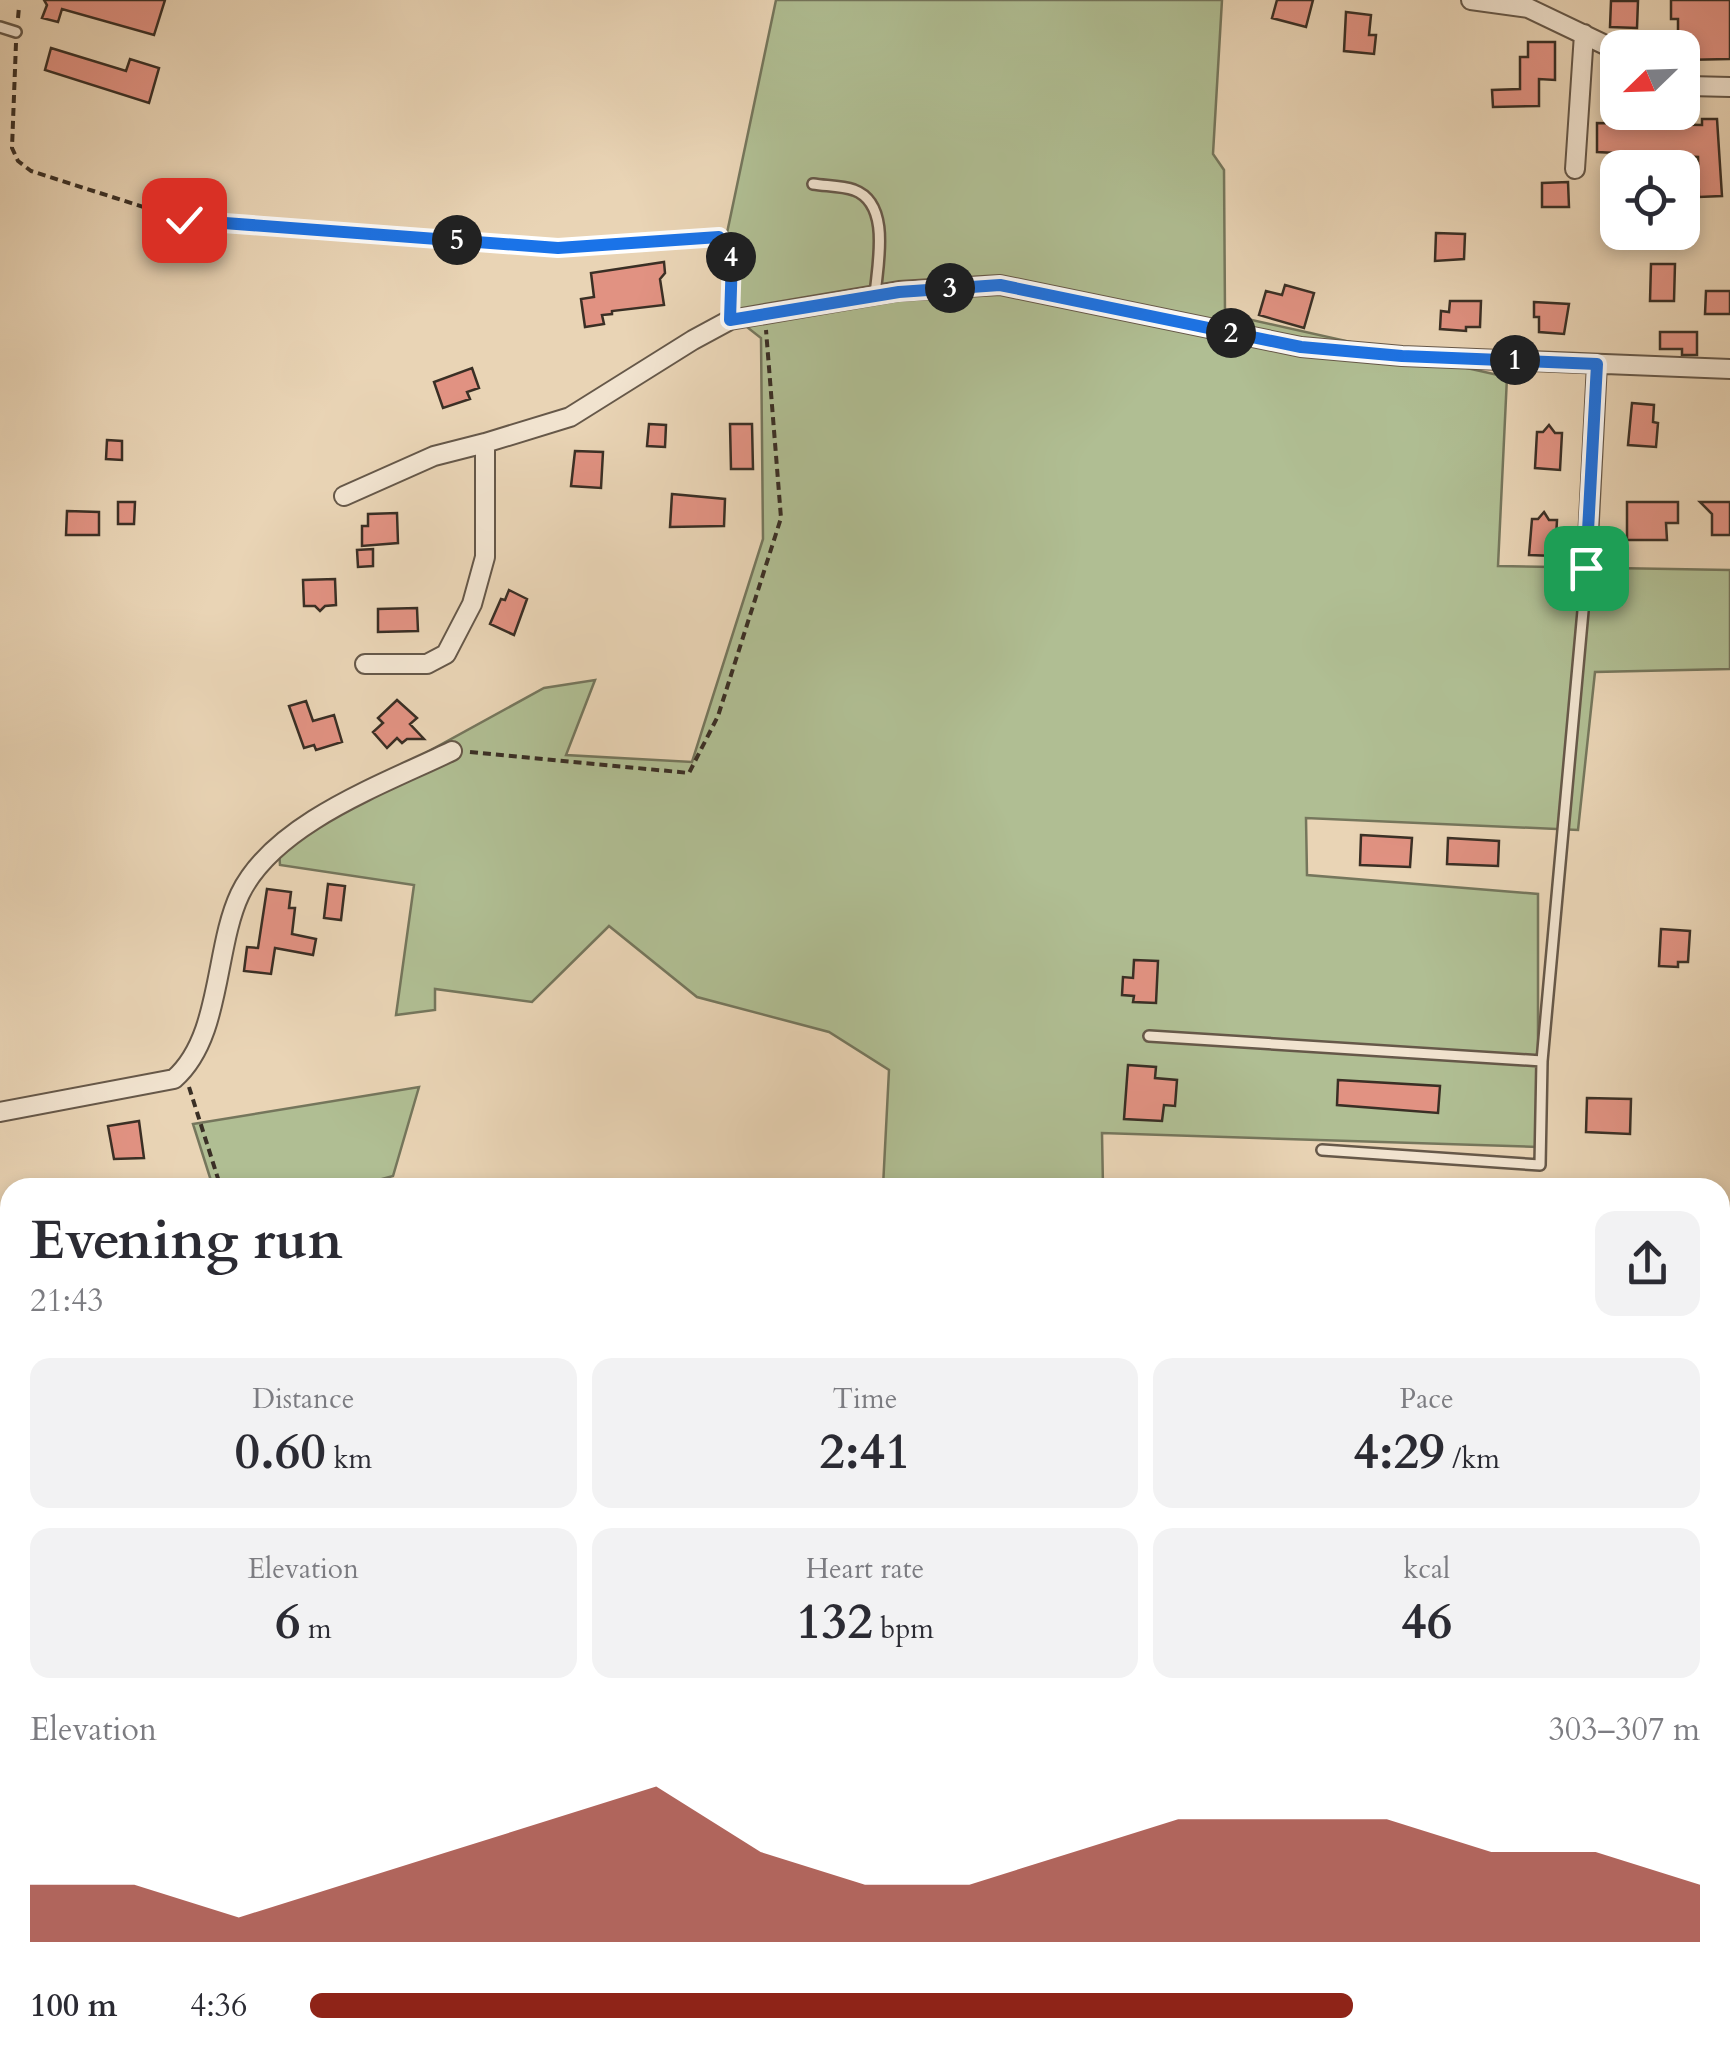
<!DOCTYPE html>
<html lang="en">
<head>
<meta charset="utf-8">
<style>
	body { margin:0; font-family:Cardo,serif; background:#f2f2f3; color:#2b2b33; height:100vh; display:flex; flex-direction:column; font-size:38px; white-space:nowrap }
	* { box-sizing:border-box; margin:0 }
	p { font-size:32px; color:#7c7c81 }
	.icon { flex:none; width:55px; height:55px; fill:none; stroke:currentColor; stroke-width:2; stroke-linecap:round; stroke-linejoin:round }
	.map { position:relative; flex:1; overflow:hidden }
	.sheet { position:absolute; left:0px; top:1178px; width:1730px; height:888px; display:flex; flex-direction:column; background:#fff; border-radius:30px 30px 0 0; box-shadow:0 5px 15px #0003 }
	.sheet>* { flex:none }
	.needle { width:65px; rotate:247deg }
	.tools { position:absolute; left:1600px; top:30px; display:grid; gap:20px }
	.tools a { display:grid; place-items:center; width:100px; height:100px; border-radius:20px; background:#fff; box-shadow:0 5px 15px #0003; font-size:50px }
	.pin { position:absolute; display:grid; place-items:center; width:85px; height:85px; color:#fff; margin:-42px; border-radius:20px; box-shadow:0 5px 15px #0006 }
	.km { position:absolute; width:50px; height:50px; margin:-25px; border-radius:50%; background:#222; color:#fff; font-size:28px; line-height:50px; text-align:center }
	.round { display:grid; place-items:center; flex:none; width:105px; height:105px; border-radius:20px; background:#f2f2f3 }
	.overview { display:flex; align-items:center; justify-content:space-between; height:170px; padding:0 30px }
	h1 { font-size:55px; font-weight:700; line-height:75px }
	.stats { display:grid; grid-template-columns:repeat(3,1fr); gap:15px; height:170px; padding:10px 30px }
	.stats div { display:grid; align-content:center; border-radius:20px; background:#f2f2f3; text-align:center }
	.stats b { font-size:50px; font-weight:700 }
	.stats small { font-size:28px; font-weight:400 }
	.stats p { font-size:28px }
	.chart { height:280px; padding:20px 30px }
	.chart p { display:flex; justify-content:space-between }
	.chart svg { width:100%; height:180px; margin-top:10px; fill:#8f2418; opacity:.7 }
	ul { padding:0 30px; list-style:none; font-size:32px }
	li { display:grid; grid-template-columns:160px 120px 1fr; align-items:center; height:75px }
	li i { height:25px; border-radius:12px; background:#8f2418 }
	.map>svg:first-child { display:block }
	.green { fill:#b0be93; stroke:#75765c; stroke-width:2.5 }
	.building { fill:#e19282; stroke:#3a2f25; stroke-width:2.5 }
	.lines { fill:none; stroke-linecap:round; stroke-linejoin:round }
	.lane-casing { stroke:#665849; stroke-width:14 }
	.street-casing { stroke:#665849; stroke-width:22 }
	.path { stroke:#3a2f25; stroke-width:4; stroke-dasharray:8 5; stroke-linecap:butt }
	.lane { stroke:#f1e3cf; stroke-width:9 }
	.street { stroke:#f1e3cf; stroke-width:18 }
	.route-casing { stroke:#fff; stroke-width:20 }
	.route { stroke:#1a73e8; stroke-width:12 }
</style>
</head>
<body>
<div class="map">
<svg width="1730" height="2063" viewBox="0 0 1730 2063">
	<rect width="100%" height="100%" fill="#e9d4b5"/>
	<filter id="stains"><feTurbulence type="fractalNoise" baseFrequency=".002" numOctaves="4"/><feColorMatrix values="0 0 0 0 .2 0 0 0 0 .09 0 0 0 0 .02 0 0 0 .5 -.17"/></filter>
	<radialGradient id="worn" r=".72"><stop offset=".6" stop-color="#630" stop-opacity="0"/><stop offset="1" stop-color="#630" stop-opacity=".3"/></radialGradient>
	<path class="green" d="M776,0H1222L1213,154L1224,170L1225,314L1507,377L1498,566L1730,570V669L1595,672L1578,830L1306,818L1307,875L1538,894V1147L1102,1133L1103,1187H883L889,1070L829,1032L697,997L609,926L532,1002L435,989V1010L396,1015L414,885L280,865L278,834L544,688L595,680L566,755L692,762L763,539L761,338L724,309L727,233Z
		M419,1087L393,1176L353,1187H213L193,1124Z"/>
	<path class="building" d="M44,0H165L154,35L62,9L58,22L42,18L47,5Z
		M1277,0H1313L1306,27L1272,18Z
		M1671,0H1730V59L1682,60V48H1678V19H1671Z
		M1611,1H1638L1637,28L1610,27Z
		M1346,12L1371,15L1369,35H1376L1374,54L1344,51Z
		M1528,42H1555V80L1539,79V106L1493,107L1492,90L1520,89V57H1528Z
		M51,48L126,71L130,59L159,68L149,103L45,70Z
		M1702,119H1717L1722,196L1699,197L1698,157L1597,152V123L1702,125Z
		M1568,182L1569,207H1542V183Z
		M1436,233L1465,234L1464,259L1435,261Z
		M664,262L665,273L660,279L664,305L612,311V314L602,315L604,324L585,327L581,299L594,297L591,273Z
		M1651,264H1675L1674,301H1650Z
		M1285,285L1314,293L1304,328L1259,315L1266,291L1282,295Z
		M1706,291H1730V314H1705Z
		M1450,301H1481L1480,327H1466V331L1440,329L1441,311L1449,312Z
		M1534,302L1569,304L1564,334L1539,332V317H1534Z
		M1660,332H1697V355H1682V349H1660Z
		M472,368L479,388L467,392L470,399L443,408L434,382Z
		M1632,403L1654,405L1653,422L1658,423L1656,447L1628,445Z
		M649,424L666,425L665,447L647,446Z
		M730,424H752L753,469H731Z
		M1549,425L1555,433H1562L1560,470L1535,468L1537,432H1543Z
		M107,440L122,441V460L106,459Z
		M575,451L603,452L601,488L571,486Z
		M672,494L725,499L724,526L670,527Z
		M118,502H135L134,524H118Z
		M1627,502H1678V523H1666L1667,540H1627Z
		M1700,502H1730V535H1712V514Z
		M67,511L99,512V535H66Z
		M1544,512L1549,520H1557L1555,556L1529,555L1532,519H1538Z
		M397,513L398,543L362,546V526H368V514Z
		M373,549V566L358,567L357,550Z
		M335,579L336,605L325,606L320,611L315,606H304L303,580Z
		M509,590L527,599L514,635L490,624L501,599L505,600Z
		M417,608L418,631L378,632V609Z
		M397,700L417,718L410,724L424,739H407L402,743L397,738L387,748L373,732L383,723L378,718Z
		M306,701L313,721L334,715L342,742L316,750L314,745L304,748L289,706Z
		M1361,835L1412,838L1410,867L1360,865Z
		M1448,838L1499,841L1498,866L1447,864Z
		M328,884L345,886L341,920L324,918Z
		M267,889L291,892L289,908H295L292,934L316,939L313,955L275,948L271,974L244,971L247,947L258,948Z
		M1661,929L1690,931L1688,962H1678V967L1659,966Z
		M1134,960L1158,961L1156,1003L1133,1002L1134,996L1122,995L1123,977L1133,978Z
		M1128,1065L1156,1067L1155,1078L1177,1080L1175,1106L1164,1105L1162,1121L1124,1119Z
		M1338,1080L1440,1086L1438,1113L1337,1105Z
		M1587,1098L1631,1099L1630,1134L1586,1132Z
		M139,1121L144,1158L114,1159L108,1126Z"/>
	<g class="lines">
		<g class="lane-casing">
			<path id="lane" d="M0,27L16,32
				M813,184C826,186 842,186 854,190C892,204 877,266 875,296
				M1149,1036L1542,1061L1586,578
				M1322,1150L1540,1165L1542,1061
				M1725,1819H1730
				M1720,1982L1730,1983"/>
		</g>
		<g class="street-casing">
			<path id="street" d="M1471,0L1528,8L1618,51
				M1682,83L1689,86L1730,87
				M1575,169L1584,34
				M344,496L434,456L485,443
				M1586,578L1597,364
				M365,664H427L446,654L472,604L485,557V443L570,417L693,340L730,320L899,291L1000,285L1301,347L1402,356L1730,369
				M0,1112L174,1079C222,1037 214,949 240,894C274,823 384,784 452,751
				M0,2050L10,2051
				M1516,2063L1517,2055"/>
		</g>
		<path class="path" d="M18,18L19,7
			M16,43L12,148L18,161L31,171L184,220L558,247L719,237L732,257L730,301
			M470,752L689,773L718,716L781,518L766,330
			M189,1087L221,1188
			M0,1706L10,1707"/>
		<use href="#lane" class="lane"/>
		<use href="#street" class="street"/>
	</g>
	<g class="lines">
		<g class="route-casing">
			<path id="route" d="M184,220L558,248L719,237L732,257L730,320L899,292L1000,285L1301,347L1402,356L1597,364L1586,568"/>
		</g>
		<use href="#route" class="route"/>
	</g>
	<rect width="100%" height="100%" filter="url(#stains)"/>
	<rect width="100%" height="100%" fill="url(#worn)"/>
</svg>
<div class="tools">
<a><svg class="needle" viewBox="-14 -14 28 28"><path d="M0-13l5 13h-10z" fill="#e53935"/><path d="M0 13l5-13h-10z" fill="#7c7c81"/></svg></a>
<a><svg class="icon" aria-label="locate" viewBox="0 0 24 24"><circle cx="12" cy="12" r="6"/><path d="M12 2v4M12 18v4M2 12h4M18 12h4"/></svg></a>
</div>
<div class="pin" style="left:1586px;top:568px;background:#1e9e55"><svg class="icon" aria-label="arrive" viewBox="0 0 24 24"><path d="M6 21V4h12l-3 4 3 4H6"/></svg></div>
<div class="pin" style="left:184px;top:220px;background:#d93025"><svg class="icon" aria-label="check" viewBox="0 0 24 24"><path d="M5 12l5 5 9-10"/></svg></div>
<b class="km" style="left:1515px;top:360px">1</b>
<b class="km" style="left:1231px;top:333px">2</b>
<b class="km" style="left:950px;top:288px">3</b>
<b class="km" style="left:731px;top:257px">4</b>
<b class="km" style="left:457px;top:240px">5</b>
<section class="sheet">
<div class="overview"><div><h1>Evening run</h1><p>21:43</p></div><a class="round"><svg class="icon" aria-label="share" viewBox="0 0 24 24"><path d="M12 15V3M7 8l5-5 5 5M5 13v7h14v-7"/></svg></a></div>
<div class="stats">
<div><p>Distance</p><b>0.60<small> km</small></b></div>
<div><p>Time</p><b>2:41</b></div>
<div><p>Pace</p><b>4:29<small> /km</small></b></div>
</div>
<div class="stats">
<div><p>Elevation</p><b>6<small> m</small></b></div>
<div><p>Heart rate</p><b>132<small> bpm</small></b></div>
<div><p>kcal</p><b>46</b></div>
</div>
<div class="chart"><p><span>Elevation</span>303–307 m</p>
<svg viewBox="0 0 160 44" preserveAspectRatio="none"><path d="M0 44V30L10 30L20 38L30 30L40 22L50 14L60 6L70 22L80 30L90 30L100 22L110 14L120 14L130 14L140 22L150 22L160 30V44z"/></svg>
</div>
<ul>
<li><b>100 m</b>4:36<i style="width:75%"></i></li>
</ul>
</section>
</div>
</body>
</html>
